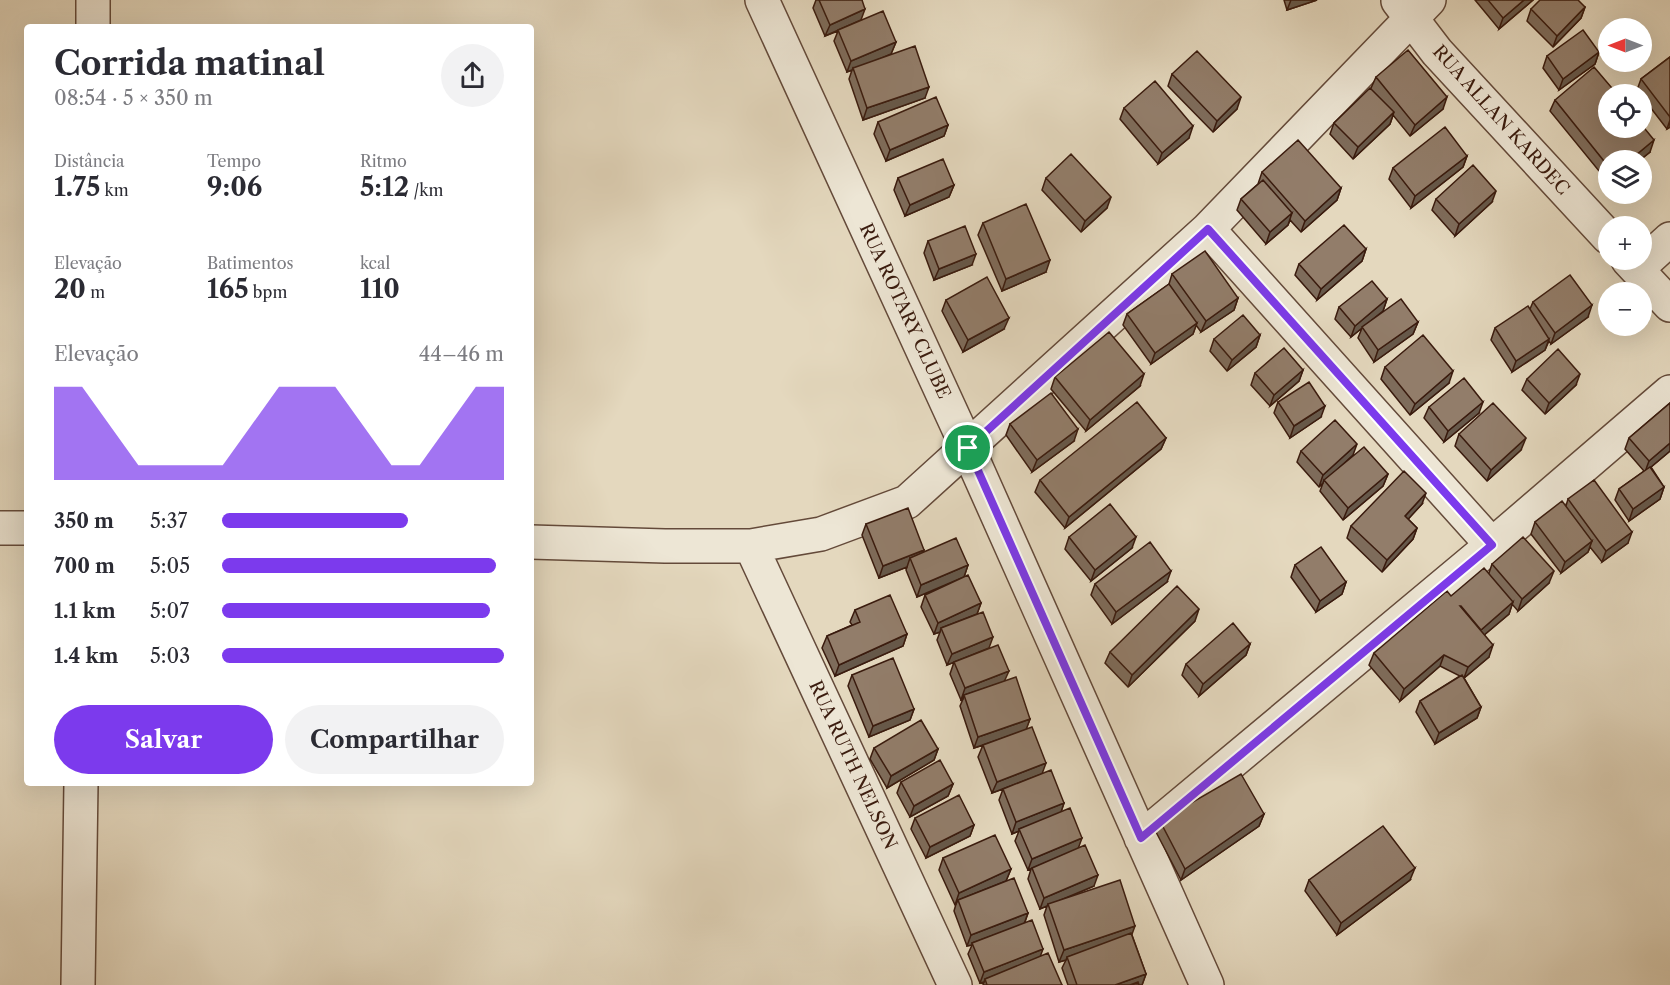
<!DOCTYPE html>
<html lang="pt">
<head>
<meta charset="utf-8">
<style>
	body { margin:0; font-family:"Libre Caslon Text",serif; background:#f2f2f3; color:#2b2b33; height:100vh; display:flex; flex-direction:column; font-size:22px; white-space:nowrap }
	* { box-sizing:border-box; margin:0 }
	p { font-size:20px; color:#7c7c81 }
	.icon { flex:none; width:33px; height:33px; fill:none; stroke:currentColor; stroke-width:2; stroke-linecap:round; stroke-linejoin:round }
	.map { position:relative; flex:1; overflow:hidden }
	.details { position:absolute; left:24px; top:24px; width:510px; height:762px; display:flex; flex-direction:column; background:#fff; border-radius:6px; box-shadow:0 6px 24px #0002 }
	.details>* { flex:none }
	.needle { width:39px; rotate:270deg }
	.tools { position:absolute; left:1598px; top:18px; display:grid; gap:12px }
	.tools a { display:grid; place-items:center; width:54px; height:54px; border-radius:50%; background:#fff; box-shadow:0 6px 24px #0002; font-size:30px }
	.pin { position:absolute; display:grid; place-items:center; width:51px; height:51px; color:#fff; margin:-26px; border:3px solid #fff; border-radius:50%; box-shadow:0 2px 6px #0007 }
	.round { display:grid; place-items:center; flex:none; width:63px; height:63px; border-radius:32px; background:#f2f2f3 }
	.headline { display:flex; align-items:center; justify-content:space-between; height:102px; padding:0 30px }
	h1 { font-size:33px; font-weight:700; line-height:45px }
	.figures { display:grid; grid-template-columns:repeat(3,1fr); gap:9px; height:102px; padding:6px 30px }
	.figures div { display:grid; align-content:center }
	.figures b { font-size:26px; font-weight:700 }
	.figures small { font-size:16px; font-weight:400 }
	.figures p { font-size:16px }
	.chart { height:168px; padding:12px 30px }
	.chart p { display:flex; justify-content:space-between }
	.chart svg { width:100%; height:108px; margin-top:6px; fill:#7c3aed; opacity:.7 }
	.button { display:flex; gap:12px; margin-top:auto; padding:12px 30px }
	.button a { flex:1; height:69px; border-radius:36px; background:#7c3aed; color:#fff; font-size:24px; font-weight:700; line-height:69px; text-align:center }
	.button a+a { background:#f2f2f3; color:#2b2b33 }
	ul { padding:0 30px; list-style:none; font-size:20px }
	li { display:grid; grid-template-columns:96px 72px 1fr; align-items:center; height:45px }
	li i { height:15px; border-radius:8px; background:#7c3aed }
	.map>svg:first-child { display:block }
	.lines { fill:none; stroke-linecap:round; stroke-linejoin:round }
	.minor-casing { stroke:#644a3a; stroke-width:36 }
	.minor { stroke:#ede6d5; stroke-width:33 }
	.wall { fill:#7e6c5b; stroke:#3a1b0e; stroke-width:1.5 }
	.shaded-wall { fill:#66584a; stroke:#3a1b0e; stroke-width:1.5 }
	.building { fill:#927d6a; stroke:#3a1b0e; stroke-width:1.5 }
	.route-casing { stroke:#fff; stroke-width:12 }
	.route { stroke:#7c3aed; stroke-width:8 }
	.labels { text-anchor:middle; stroke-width:4.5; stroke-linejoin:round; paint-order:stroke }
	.street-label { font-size:18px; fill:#3a1b0e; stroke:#ede6d5 }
</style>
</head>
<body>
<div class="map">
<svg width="1670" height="985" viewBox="0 0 1670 985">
	<rect width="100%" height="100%" fill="#e4d8be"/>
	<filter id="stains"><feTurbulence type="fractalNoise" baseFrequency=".00333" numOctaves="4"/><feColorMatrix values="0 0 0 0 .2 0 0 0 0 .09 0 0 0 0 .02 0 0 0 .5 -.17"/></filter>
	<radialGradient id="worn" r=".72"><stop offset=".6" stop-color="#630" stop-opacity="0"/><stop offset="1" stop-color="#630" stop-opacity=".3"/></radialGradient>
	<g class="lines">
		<g class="minor-casing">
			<path id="minor" d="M762,0L968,449L1207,985
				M1398,1L1437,52L1608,237
				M93,27V0
				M1208,229L1492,545
				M1628,260L1670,305
				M1637,269L1670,239
				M0,528H27
				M531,542L665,546H751L821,534L907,502L1208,229L1429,0
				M751,546L955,985
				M1141,838L1492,545L1670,392
				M78,985L81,783"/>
		</g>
		<use href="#minor" class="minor"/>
	</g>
	<path class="wall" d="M816,0H862L861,20L896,42L891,54L884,57L925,98L863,120L849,79L852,70L847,72L834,41L838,31L825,36L813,8Z
		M1284,0H1317L1287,10Z
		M1475,0H1533L1499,29Z
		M1585,7L1581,18L1553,47L1527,21L1531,9Z
		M1599,52L1595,64L1559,90L1543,68L1547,56Z
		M1670,57V127L1667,129L1637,90L1641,79Z
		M1172,74L1237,109L1213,132L1168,86Z
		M1376,77L1443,109L1410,136L1393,115L1390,124L1353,159L1330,134L1334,123L1371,88Z
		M1555,100L1650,152L1640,160H1608V182L1550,111Z
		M1124,108L1189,138L1158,164L1120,119Z
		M878,122L948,125L944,136L886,161L874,134Z
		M1467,156L1463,167L1411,208L1389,179L1393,168Z
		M1262,172L1341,188L1337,200L1301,232L1290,220L1288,225L1266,244L1237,210L1241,199L1258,184Z
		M898,178L954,185L949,197L905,216L894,190Z
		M1046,178L1107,208L1081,232L1042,190Z
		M1436,199L1492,202L1455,236L1432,210Z
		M983,223L1046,272L1002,291L978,235Z
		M928,241L972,265L934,280L924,253Z
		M1366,249L1362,261L1317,300L1295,275L1299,264Z
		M1172,274L1238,298L1234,310L1201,332L1196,325L1193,334L1151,364L1123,325L1127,314L1169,284Z
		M1387,299L1383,311L1372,319L1418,322L1413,334L1374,362L1358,338L1362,328L1351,337L1335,319L1339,307Z
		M946,300L1004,329L963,352L942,311Z
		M1533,302L1588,317L1551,344L1549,341L1545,350L1512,372L1491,340L1495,328L1530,309Z
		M1260,335L1256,347L1227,371L1210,351L1214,339Z
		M1385,367L1449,383L1410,415L1381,379Z
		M1303,370L1299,381L1270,406L1251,385L1255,373Z
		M1055,377L1140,386L1086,431L1051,389Z
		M1527,379L1576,385L1545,414L1522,390Z
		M1278,402L1321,417L1290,438L1274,413Z
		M1670,403V451L1651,467L1664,487L1660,499L1629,521L1615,500L1619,489L1644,471L1625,449L1629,438Z
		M1429,407L1479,413L1444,442L1424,418Z
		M1010,424L1074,441L1032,472L1006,435Z
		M1459,434L1521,450L1487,481L1455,446Z
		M1166,438L1161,449L1065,528L1035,492L1040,480Z
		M1301,451L1353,455L1345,462L1388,474L1383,486L1343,520L1320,491L1323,483L1319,487L1297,462Z
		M1568,499L1628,543L1602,562L1590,547L1588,552L1561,573L1531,534L1535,522L1566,506Z
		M1422,504L1408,519L1417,528L1413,539L1382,572L1347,538L1351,526Z
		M866,524L923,552L968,565L964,577L981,603L977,614L989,648L1005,681L1030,719L1026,729L1042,774L1064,803L1061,812L1079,848L1094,886L1066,898L1132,935L1146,974L1142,985H1068L1062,968L1066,960L1059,962L1044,915L1047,906L1040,909L1028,879L1031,869L1028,870L1015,841L1019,831L1012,834L999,800L1003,789L992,793L978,757L983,745L987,744L974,748L960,706L963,699L961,700L950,674L954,662L947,665L937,640L940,632L934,634L921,607L925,595L963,577L917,597L906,570L907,567L879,578L862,535Z
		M1069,537L1132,548L1091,581L1065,549Z
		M1492,564L1549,583L1518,611L1512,604L1509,614L1484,635L1489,657L1464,678L1481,707L1477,718L1435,744L1416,712L1420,701L1460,676L1440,666L1400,701L1369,665L1374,653L1451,596L1489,573Z
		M1295,565L1346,582L1342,594L1316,612L1291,577Z
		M1167,582L1112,624L1091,595L1095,584Z
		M855,610L907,634L903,646L835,676L822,648L827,636L852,625L850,622Z
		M1195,621L1128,687L1105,663L1110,652Z
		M1250,644L1246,655L1199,696L1182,675L1186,664Z
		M852,675L914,709L910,720L869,737L848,686Z
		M874,748L938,749L934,760L887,788L870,759Z
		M901,782L953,784L948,796L910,817L897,793Z
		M1264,814L1259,826L1181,880L1156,832L1160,821Z
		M915,818L974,825L970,836L926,858L911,829Z
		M943,858L1011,869L1006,881L1028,913L1025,922L1040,956L1062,985H983L984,982L980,983L968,954L972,945L967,946L954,911L956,904L955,905L939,870Z
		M1309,880H1410L1337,935L1305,891Z"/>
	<path class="shaded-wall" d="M1291,0H1317L1287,10Z
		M1524,0H1533L1499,29L1503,18Z
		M1585,7L1581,18L1553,47L1557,36Z
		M865,9L861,20L825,36L830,25Z
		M896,42L891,54L854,70L853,68L852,70L847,72L851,61Z
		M1599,52L1595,64L1559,90L1563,79Z
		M929,87L925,98L863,120L867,108Z
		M1241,97L1237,109L1213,132L1217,121Z
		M1447,97L1443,109L1410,136L1415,125Z
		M1394,112L1390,124L1353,159L1358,147Z
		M1670,120V127L1667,129Z
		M948,125L944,136L886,161L890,150Z
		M1193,126L1189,138L1158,164L1162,153Z
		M1654,140L1650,152L1640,160H1630Z
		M1467,156L1463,167L1411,208L1415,196Z
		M954,185L949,197L905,216L910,205Z
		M1341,188L1337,200L1301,232L1305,221Z
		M1496,191L1492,202L1455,236L1459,224Z
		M1111,197L1107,208L1081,232L1085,221Z
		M1292,213L1288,225L1266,244L1270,232Z
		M1366,249L1362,261L1317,300L1321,289Z
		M976,254L972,265L934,280L939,269Z
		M1050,260L1046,272L1002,291L1006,279Z
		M1238,298L1234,310L1201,332L1206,321Z
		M1387,299L1383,311L1351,337L1355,326Z
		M1592,305L1588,317L1551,344L1555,333Z
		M1009,318L1004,329L963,352L968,340Z
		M1418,322L1413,334L1374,362L1378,350Z
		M1197,323L1193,334L1151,364L1155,353Z
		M1260,335L1256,347L1227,371L1232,360Z
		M1549,339L1545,350L1512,372L1516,361Z
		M1303,370L1299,381L1270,406L1274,395Z
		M1453,371L1449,383L1410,415L1415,404Z
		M1144,374L1140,386L1086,431L1090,420Z
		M1580,374L1576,385L1545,414L1549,403Z
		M1483,402L1479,413L1444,442L1448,431Z
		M1325,406L1321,417L1290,438L1294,426Z
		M1078,429L1074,441L1032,472L1037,460Z
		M1166,438L1161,449L1065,528L1069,517Z
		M1526,438L1521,450L1487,481L1491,470Z
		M1670,443V451L1645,472L1649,461Z
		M1357,444L1353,455L1325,481L1324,480L1323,483L1319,487L1323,475Z
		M1388,474L1383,486L1343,520L1348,508Z
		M1664,487L1660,499L1629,521L1633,509Z
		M1426,493L1422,504L1401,527L1405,516Z
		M1417,528L1413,539L1382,572L1387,560Z
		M1632,532L1628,543L1602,562L1606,551Z
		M1136,537L1132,548L1091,581L1095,570Z
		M1592,541L1588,552L1561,573L1565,562Z
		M924,550L920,562L910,558L907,567L879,578L883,566Z
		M968,565L964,577L917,597L921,585Z
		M1171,571L1167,582L1112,624L1116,612Z
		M1554,571L1549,583L1518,611L1522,599Z
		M1346,582L1342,594L1316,612L1320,601Z
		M1513,602L1509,614L1477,641L1481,630Z
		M981,603L977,614L941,628L940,632L934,634L938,623Z
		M1199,609L1195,621L1128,687L1132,675Z
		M907,634L903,646L835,676L839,665Z
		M993,637L989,648L947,665L952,654Z
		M1250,644L1246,655L1199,696L1203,684Z
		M1493,645L1489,657L1464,678L1468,667Z
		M1444,655L1440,666L1400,701L1404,689Z
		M1009,671L1004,682L964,695L963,699L961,700L965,688Z
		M1481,707L1477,718L1435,744L1439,733Z
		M914,709L910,720L869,737L873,726Z
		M1030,719L1026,730L974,748L978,737Z
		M938,749L934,760L887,788L891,776Z
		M1046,763L1042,774L992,793L997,782Z
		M953,784L948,796L910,817L914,806Z
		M1064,803L1060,815L1019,829V831L1012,834L1016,822Z
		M1264,814L1259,826L1181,880L1185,869Z
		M974,825L970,836L926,858L930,847Z
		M1082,838L1078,849L1028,870L1032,859Z
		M1415,868L1410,880L1337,935L1341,923Z
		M1011,869L1006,881L958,900L956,904L955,905L959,893Z
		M1098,875L1094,886L1049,905L1048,904L1047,906L1040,909L1044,898Z
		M1028,913L1024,924L972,943V945L967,946L971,935Z
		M1135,926L1131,937L1067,957L1066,960L1059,962L1064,950Z
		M1043,949L1039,960L985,979L984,982L980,983L984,972Z
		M1146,974L1142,985H1115Z"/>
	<path class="building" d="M819,0H862L865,9L830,25Z
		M1488,0H1524L1503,18Z
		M1540,0H1578L1585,7L1557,36L1531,9Z
		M883,11L896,42L851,61L838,30Z
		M1583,30L1599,52L1563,79L1547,56Z
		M915,46L929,87L867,108L853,68Z
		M1408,50L1447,97L1415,125L1376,77Z
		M1197,51L1241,97L1217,121L1172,74Z
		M1670,57V117L1641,79Z
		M1594,67L1617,94H1608V128H1641V124L1654,140L1630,160H1608V166L1555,100Z
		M1155,81L1193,126L1162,153L1124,108Z
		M1370,88L1394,112L1358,147L1334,123Z
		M936,97L948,125L890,150L878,122Z
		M1445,127L1467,156L1415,196L1393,168Z
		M1298,140L1341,188L1305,221L1262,172Z
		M1071,154L1111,197L1085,221L1046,178Z
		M943,159L954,185L910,205L898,178Z
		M1473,165L1496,191L1459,224L1436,199Z
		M1263,180L1292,213L1270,232L1241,199Z
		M1026,204L1050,260L1006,279L983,223Z
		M1344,225L1366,249L1321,289L1299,264Z
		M965,226L976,254L939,269L928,241Z
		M1205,251L1238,298L1206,321L1172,274Z
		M1570,275L1592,305L1555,333L1533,302Z
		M987,277L1009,318L968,340L946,300Z
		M1372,281L1387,299L1355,326L1339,307Z
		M1169,284L1197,323L1155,353L1127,314Z
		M1401,299L1418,322L1378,350L1362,327Z
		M1528,306L1549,339L1516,361L1495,328Z
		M1243,315L1260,335L1232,360L1214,339Z
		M1109,332L1144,374L1090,420L1055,377Z
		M1423,335L1453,371L1415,404L1385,367Z
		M1284,348L1303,370L1274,395L1255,373Z
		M1558,349L1580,374L1549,403L1527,379Z
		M1464,378L1483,402L1448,431L1429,407Z
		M1309,382L1325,406L1294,426L1278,402Z
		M1051,393L1078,429L1037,460L1010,424Z
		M1137,402L1166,438L1069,517L1040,480Z
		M1493,403L1526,438L1491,470L1459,434Z
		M1670,403V443L1649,461L1629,438Z
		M1335,420L1357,444L1323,475L1301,451Z
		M1364,447L1388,474L1348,508L1324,480Z
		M1650,467L1664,487L1633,509L1619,489Z
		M1404,471L1426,493L1405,516L1417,528L1387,560L1351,526Z
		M1594,480L1632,532L1606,551L1568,499Z
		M1562,501L1592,541L1565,562L1535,522Z
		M1110,504L1136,537L1095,570L1069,537Z
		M908,508L924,550L883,566L866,524Z
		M1523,537L1554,571L1522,599L1492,564Z
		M956,538L968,565L921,585L910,558Z
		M1150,542L1171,571L1116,612L1095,584Z
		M1321,547L1346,582L1320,601L1295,565Z
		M1484,568L1513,602L1481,630L1461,606H1460L1493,645L1468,667L1444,655L1404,689L1374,653L1447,591L1451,596Z
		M968,575L981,603L938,623L925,595Z
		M1177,586L1199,609L1132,675L1110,652Z
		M890,595L907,634L839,665L827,636L860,622L855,610Z
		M983,612L993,637L952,654L941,628Z
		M1233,623L1250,644L1203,684L1186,664Z
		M998,645L1009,671L965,688L954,662Z
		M893,658L914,709L873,726L852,675Z
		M1462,675L1481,707L1439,733L1420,701Z
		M1016,677L1030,719L978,737L964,695Z
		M921,720L938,749L891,776L874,748Z
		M1032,727L1046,763L997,782L983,745Z
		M940,760L953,784L914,806L901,782Z
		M1051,770L1064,803L1016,822L1003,789Z
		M1241,774L1264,814L1185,869L1160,821Z
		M959,795L974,825L930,847L915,818Z
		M1070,808L1082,838L1032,859L1019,829Z
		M1383,826L1415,868L1341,923L1309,880Z
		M995,835L1011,869L959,893L943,858Z
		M1085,845L1098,875L1044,898L1032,868Z
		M1014,878L1028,913L971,935L958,900Z
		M1120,880L1135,926L1064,950L1048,904Z
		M1032,920L1043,949L984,972L972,943Z
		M1131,933L1146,974L1115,985H1077L1067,957Z
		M1048,953L1062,985H987L985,979Z
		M1138,982L1139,985H1130Z"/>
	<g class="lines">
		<g class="route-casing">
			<path id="route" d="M1208,229L1492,545L1141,838L968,448Z"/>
		</g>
		<use href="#route" class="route"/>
	</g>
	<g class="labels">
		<g class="street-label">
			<text transform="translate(1501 120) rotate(48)" y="6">RUA ALLAN KARDEC</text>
			<text transform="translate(905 311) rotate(65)" y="6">RUA ROTARY CLUBE</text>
			<text transform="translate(853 765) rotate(65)" y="6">RUA RUTH NELSON</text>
		</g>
	</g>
	<rect width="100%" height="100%" filter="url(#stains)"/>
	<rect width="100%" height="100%" fill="url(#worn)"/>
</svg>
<div class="tools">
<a><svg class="needle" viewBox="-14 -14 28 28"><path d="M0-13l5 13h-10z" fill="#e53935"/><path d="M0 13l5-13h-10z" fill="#7c7c81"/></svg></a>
<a><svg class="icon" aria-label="locate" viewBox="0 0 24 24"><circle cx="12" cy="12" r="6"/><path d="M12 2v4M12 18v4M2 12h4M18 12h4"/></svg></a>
<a><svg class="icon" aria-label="layers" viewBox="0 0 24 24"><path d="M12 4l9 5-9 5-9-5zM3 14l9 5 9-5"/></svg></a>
<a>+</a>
<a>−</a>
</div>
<div class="pin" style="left:968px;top:448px;background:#1e9e55"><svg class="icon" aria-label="arrive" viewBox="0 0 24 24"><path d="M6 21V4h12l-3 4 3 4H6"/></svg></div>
<section class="details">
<div class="headline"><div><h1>Corrida matinal</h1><p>08:54 · 5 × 350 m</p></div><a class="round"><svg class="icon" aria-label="share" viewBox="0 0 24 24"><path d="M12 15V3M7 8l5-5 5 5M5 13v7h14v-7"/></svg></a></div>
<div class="figures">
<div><p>Distância</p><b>1.75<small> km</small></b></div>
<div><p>Tempo</p><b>9:06</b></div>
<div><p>Ritmo</p><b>5:12<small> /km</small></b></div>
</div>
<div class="figures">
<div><p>Elevação</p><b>20<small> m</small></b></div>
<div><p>Batimentos</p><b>165<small> bpm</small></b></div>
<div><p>kcal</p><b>110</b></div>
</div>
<div class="chart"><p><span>Elevação</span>44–46 m</p>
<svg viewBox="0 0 160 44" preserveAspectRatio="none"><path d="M0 44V6L10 6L20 22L30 38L40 38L50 38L60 38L70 22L80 6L90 6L100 6L110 22L120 38L130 38L140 22L150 6L160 6V44z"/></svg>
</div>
<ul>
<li><b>350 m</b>5:37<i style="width:66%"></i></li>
<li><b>700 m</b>5:05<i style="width:97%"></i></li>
<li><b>1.1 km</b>5:07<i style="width:95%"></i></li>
<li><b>1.4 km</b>5:03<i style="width:100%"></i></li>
</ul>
<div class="button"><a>Salvar</a><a>Compartilhar</a></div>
</section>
</div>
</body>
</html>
